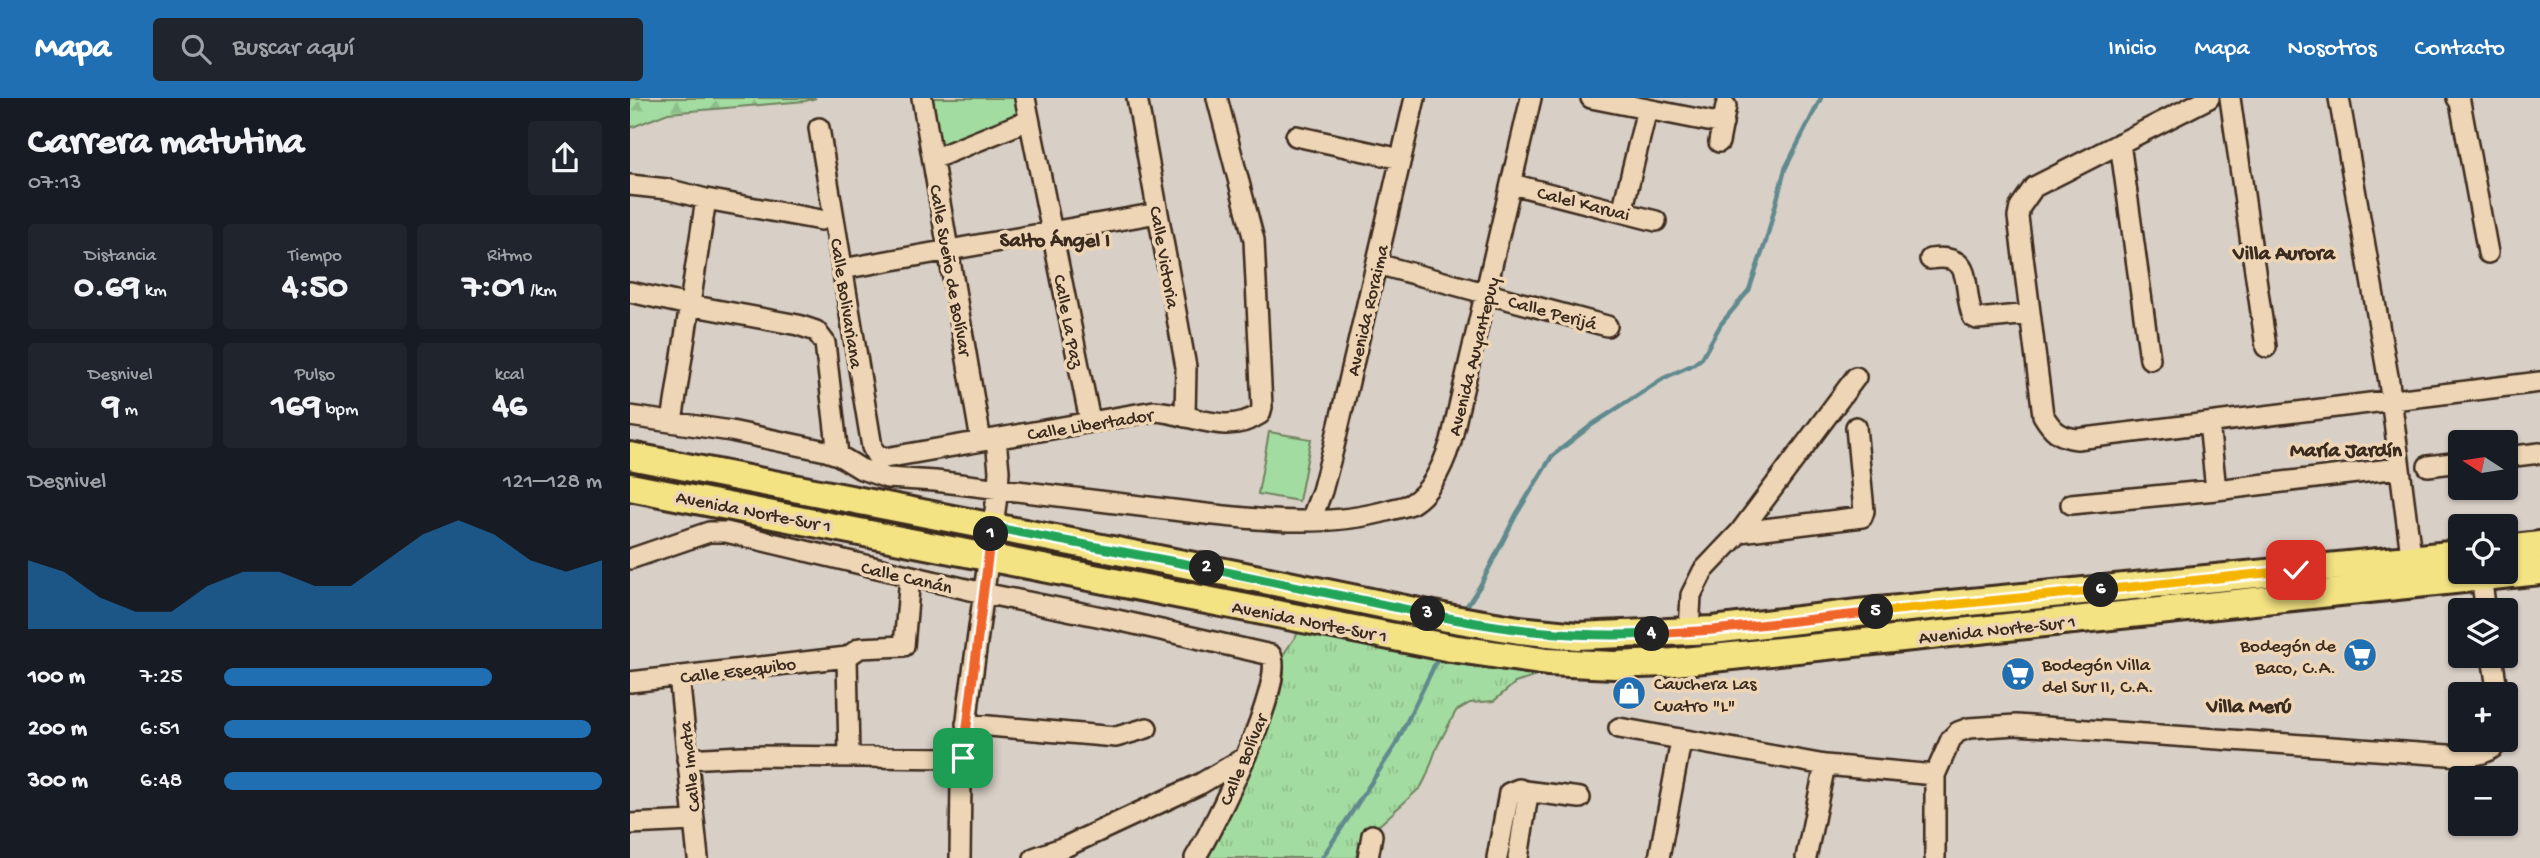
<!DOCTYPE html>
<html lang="es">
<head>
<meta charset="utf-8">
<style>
	body { margin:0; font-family:"Gochi Hand",sans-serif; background:#20242c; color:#f1f3f6; height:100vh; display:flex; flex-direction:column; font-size:26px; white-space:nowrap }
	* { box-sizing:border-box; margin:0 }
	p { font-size:23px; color:#9ea1a6 }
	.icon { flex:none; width:38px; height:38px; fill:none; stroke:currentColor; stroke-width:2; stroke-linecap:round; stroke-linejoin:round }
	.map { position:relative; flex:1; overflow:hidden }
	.details { display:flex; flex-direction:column; background:#171b24; width:630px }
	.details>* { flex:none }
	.needle { width:46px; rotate:282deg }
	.tools { position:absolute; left:1818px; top:332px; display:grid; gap:14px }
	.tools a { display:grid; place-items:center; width:70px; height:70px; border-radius:7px; background:#171b24; box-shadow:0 2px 5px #0004; font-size:35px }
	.pin { position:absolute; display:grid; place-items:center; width:60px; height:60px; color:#fff; margin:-30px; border-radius:14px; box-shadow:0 4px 10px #0006 }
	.km { position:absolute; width:35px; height:35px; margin:-18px; border-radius:50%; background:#222; color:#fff; font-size:19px; line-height:35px; text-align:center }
	.round { display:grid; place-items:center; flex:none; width:74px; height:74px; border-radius:7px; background:#20242c }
	.overview { display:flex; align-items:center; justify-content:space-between; height:119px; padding:0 28px }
	h1 { font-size:38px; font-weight:700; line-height:52px }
	.metrics { display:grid; grid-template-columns:repeat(3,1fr); gap:10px; height:119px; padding:7px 28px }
	.metrics div { display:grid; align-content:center; border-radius:7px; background:#20242c; text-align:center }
	.metrics b { font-size:35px; font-weight:700 }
	.metrics small { font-size:19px; font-weight:400 }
	.metrics p { font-size:19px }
	.chart { height:196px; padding:14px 28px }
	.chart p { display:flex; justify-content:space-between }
	.chart svg { width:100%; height:126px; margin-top:7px; fill:#1f6fb2; opacity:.7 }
	ul { padding:0 28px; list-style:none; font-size:23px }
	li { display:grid; grid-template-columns:112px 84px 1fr; align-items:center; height:52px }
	li i { height:18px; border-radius:9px; background:#1f6fb2 }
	header { display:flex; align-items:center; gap:42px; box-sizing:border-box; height:98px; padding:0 35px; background:#1f6fb2; color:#fff }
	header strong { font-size:33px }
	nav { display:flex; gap:38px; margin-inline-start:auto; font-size:24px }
	.search { width:490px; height:63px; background:#20242c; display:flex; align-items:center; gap:18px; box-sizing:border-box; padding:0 24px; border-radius:7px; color:#9ea1a6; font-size:26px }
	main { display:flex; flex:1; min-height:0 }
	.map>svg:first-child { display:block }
	.grass { fill:url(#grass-tufts); stroke:#6f8360; stroke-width:2 }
	.forest { fill:url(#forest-firs); stroke:#6f8360; stroke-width:2 }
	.park { fill:#a3dca1; stroke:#6f8360; stroke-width:2 }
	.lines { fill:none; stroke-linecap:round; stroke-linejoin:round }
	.stream { stroke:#618a8e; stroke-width:4.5 }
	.minor-casing { stroke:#3b2a1e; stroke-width:24 }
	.major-casing { stroke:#3b2a1e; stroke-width:32 }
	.minor { stroke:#edd5b5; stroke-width:19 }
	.major { stroke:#f4e382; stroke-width:26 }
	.split-1-casing { stroke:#fff; stroke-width:14 }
	.split-2-casing { stroke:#fff; stroke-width:14 }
	.split-3-casing { stroke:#fff; stroke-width:14 }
	.split-4-casing { stroke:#fff; stroke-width:14 }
	.split-5-casing { stroke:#fff; stroke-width:14 }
	.split-6-casing { stroke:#fff; stroke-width:14 }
	.split-7-casing { stroke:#fff; stroke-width:14 }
	.split-1 { stroke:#f0652b; stroke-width:9 }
	.split-2 { stroke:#22a559; stroke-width:9 }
	.split-3 { stroke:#22a559; stroke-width:9 }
	.split-4 { stroke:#22a559; stroke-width:9 }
	.split-5 { stroke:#f0652b; stroke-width:9 }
	.split-6 { stroke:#f5b400; stroke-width:9 }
	.split-7 { stroke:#f5b400; stroke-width:9 }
	.labels { text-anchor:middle; stroke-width:7; stroke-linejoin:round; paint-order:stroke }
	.street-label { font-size:19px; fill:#3b2a1e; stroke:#edd5b5 }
	.poi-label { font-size:19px; fill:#3b2a1e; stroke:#edd5b5; text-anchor:start }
	.neighbourhood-label { font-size:21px; font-weight:bold; fill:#3b2a1e; stroke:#edd5b5 }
</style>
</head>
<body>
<header>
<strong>Mapa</strong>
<div class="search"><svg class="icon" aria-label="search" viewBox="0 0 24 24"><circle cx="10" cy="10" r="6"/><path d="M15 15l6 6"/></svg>Buscar aquí</div>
<nav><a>Inicio</a><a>Mapa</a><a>Nosotros</a><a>Contacto</a></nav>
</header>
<main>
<section class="details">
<div class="overview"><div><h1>Carrera matutina</h1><p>07:13</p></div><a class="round"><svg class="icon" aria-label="share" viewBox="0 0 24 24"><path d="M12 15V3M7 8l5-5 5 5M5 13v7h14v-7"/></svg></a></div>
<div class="metrics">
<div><p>Distancia</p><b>0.69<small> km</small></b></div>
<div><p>Tiempo</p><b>4:50</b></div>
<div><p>Ritmo</p><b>7:01<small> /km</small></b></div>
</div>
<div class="metrics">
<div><p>Desnivel</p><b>9<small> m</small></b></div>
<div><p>Pulso</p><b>169<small> bpm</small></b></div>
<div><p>kcal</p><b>46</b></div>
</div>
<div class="chart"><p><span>Desnivel</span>121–128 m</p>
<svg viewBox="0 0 160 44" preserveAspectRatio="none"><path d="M0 44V20L10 24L20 33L30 38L40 38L50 29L60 24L70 24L80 29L90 29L100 20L110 11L120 6L130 11L140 20L150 24L160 20V44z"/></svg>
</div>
<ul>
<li><b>100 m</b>7:25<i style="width:71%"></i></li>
<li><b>200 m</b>6:51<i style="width:97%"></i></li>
<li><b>300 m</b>6:48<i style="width:100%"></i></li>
</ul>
</section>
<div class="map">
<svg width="1910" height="760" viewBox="0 0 1910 760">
	<defs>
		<pattern id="grass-tufts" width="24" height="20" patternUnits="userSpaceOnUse" patternTransform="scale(1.75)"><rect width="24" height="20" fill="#a3dca1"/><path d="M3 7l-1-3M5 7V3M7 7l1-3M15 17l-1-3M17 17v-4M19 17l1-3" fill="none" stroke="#8dbd8a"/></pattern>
		<pattern id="forest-firs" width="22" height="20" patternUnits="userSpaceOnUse" patternTransform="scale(1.75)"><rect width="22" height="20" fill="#a3dca1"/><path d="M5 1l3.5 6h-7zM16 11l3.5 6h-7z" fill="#8dbd8a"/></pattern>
	</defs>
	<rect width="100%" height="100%" fill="#d8cfc6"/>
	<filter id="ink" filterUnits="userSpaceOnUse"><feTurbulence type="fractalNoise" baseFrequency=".0143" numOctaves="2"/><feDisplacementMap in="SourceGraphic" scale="14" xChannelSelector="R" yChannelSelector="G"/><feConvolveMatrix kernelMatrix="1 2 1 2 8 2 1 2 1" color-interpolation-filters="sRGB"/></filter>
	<g filter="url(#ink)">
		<path class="grass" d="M0,358L889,532L1411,498L1830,474L1910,473L915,571L910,577L885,585L864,603L840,605L826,613L807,649L796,679L791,689L744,732L738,760H565L644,570L677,522L0,389Z"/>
		<path class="forest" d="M0,0H186L175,3L38,15L0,30Z"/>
		<path class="park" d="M292,0H395L399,22L303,61Z
			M639,334L681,341L669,403L628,396Z"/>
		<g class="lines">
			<path class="stream" d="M833,514L850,488L886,417L922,358L963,326L1034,280L1064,266L1072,260L1091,226L1119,192L1136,143L1155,71L1191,0
				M692,760L765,648L809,558"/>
			<g class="minor-casing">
				<path id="minor" d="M292,0L351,343
					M395,0L460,323
					M507,0L556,269L555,319
					M961,0L1093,26
					M1579,0L1404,89L1390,109L1388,119L1413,317C1422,332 1429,339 1447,341L1910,284
					M1600,0L1636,249
					M1709,0L1759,284L1783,473
					M1827,0L1830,4L1858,155
					M189,30L242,349L246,357L255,360L524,313C561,315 595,339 630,316L632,309L624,142L587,0
					M666,38L771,61
					M1089,44L1096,8
					M1490,45L1520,261
					M303,61L399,22
					M882,86L1026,123
					M0,87L37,91L76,101L191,122
					M992,114L1017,11
					M1300,161C1347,154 1331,190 1343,219L1347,221L1400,216
					M747,166L977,228
					M212,171L528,115
					M0,194L59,207L168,227L186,233L195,245L208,357
					M0,318L101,333L196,353L208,357L231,371L257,380L305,383L576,416C637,423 701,429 760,412C766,410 775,409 781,406C802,394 814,365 821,343L901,0
					M42,324L76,101
					M1579,325L1586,392
					M1876,359L1910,355
					M1798,368L1830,364
					M1441,406L1586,392L1769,370
					M681,422L692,393L704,348L785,0
					M1110,434L1232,419L1234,413L1226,329
					M0,461L79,434H96L353,495L487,522L641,557C657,584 583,731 565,760
					M1851,479L1856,513
					M1059,534L1061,497L1073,473L1110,434L1226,279
					M1862,558L1868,597
					M217,559L230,550L274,548L280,479
					M217,559L219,659
					M49,578L68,760
					M0,584L217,559
					M336,626L486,639L517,630
					M989,630L1195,667L1305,677
					M57,661L112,658L333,660
					M895,693L950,700
					M0,726L63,723
					M330,760L331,682L339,603L368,391L369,373L366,341
					M404,760L437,748L570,686L614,660
					M738,760L742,737
					M867,760L879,695L889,691L895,693L897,703L888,760
					M1029,760L1051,643
					M1176,760L1195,667
					M1305,760V677L1321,641L1328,634L1339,630L1386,627L1832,658C1847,657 1861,656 1870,642"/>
			</g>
			<g class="major-casing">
				<path id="major" d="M0,358L605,476L818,520L889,532L948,538L1083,532L1228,515L1830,456
					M0,389L821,550L917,564L984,567L1035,565L1910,473
					M1876,451L1910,447"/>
			</g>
			<use href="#minor" class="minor"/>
			<use href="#major" class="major"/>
		</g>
	</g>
	<g class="lines" filter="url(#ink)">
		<g class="split-1-casing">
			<path id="split-1" d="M333,660L361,436"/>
		</g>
		<g class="split-2-casing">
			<path id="split-2" d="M361,436L362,429L577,470"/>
		</g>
		<g class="split-3-casing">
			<path id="split-3" d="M577,470L798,516"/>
		</g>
		<g class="split-4-casing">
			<path id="split-4" d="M798,516C877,532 941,540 1022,536"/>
		</g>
		<g class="split-5-casing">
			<path id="split-5" d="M1022,536L1083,532L1246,514"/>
		</g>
		<g class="split-6-casing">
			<path id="split-6" d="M1246,514L1471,492"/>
		</g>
		<g class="split-7-casing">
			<path id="split-7" d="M1471,492L1666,472"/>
		</g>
		<use href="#split-1" class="split-1"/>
		<use href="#split-2" class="split-2"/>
		<use href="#split-3" class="split-3"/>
		<use href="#split-4" class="split-4"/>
		<use href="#split-5" class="split-5"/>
		<use href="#split-6" class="split-6"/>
		<use href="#split-7" class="split-7"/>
	</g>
	<defs>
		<g id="supermarket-disc" transform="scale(1.75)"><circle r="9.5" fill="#1f6fb2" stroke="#edd5b5"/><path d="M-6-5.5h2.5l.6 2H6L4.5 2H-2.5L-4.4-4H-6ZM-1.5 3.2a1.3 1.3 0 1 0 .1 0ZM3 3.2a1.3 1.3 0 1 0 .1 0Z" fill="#fff"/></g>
		<g id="shop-disc" transform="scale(1.75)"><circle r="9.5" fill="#1f6fb2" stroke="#edd5b5"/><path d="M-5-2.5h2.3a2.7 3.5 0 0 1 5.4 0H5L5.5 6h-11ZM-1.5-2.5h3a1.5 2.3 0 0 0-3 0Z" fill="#fff"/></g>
	</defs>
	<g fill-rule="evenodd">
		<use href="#supermarket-disc" x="1730" y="557"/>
		<use href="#supermarket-disc" x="1388" y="576"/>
		<use href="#shop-disc" x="999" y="595"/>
	</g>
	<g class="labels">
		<g class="street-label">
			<text transform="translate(954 104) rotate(14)" y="7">Calel Karuai</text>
			<text transform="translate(536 159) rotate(80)" y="7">Calle Victoria</text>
			<text transform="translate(322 172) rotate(80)" y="7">Calle Sueño de Bolívar</text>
			<text transform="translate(218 205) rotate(81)" y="7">Calle Bolivariana</text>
			<text transform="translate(736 212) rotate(-77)" y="7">Avenida Roraima</text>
			<text transform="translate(923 213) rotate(15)" y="7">Calle Perijá</text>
			<text transform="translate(440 223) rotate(79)" y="7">Calle La Paz</text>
			<text transform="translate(842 258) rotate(-76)" y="7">Avenida Auyantepuy</text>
			<text transform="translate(460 325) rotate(-9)" y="7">Calle Libertador</text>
			<text transform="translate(124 412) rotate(11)" y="7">Avenida Norte-Sur 1</text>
			<text transform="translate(277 478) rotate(13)" y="7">Calle Canán</text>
			<text transform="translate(680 522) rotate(11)" y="7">Avenida Norte-Sur 1</text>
			<text transform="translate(1367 530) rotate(-6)" y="7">Avenida Norte-Sur 1</text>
			<text transform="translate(108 571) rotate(-7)" y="7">Calle Esequibo</text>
			<text transform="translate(612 661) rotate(-67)" y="7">Calle Bolívar</text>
			<text transform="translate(58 669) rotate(-96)" y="7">Calle Imata</text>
		</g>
		<g class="poi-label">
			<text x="1706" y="553" text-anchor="end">Bodegón de<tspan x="1706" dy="22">Baco, C.A.</tspan></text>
			<text x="1412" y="572">Bodegón Villa<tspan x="1412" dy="22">del Sur II, C.A.</tspan></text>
			<text x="1024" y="591">Cauchera Las<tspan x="1024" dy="22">Cuatro "L"</tspan></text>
		</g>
		<g class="neighbourhood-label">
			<text x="425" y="148">Salto Ángel I</text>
			<text x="1654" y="161">Villa Aurora</text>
			<text x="1716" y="358">María Jardín</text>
			<text x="1619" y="614">Villa Merú</text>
		</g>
	</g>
</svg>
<div class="tools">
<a><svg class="needle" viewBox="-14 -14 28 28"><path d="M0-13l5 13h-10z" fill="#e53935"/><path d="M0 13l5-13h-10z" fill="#9ea1a6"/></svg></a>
<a><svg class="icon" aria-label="locate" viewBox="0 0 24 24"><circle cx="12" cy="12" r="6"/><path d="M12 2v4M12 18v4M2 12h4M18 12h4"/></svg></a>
<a><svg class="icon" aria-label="layers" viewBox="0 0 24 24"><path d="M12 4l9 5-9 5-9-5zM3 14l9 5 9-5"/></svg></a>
<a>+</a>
<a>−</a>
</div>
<div class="pin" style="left:333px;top:660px;background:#1e9e55"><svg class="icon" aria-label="arrive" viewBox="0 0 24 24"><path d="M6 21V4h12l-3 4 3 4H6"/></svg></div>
<div class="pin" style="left:1666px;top:472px;background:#d93025"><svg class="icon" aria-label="check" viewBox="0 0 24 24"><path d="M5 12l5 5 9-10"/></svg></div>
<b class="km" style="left:361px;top:436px">1</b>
<b class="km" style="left:577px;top:470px">2</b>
<b class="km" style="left:798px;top:516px">3</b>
<b class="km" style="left:1022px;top:536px">4</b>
<b class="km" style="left:1246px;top:514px">5</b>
<b class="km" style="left:1471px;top:492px">6</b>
</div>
</main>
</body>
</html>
